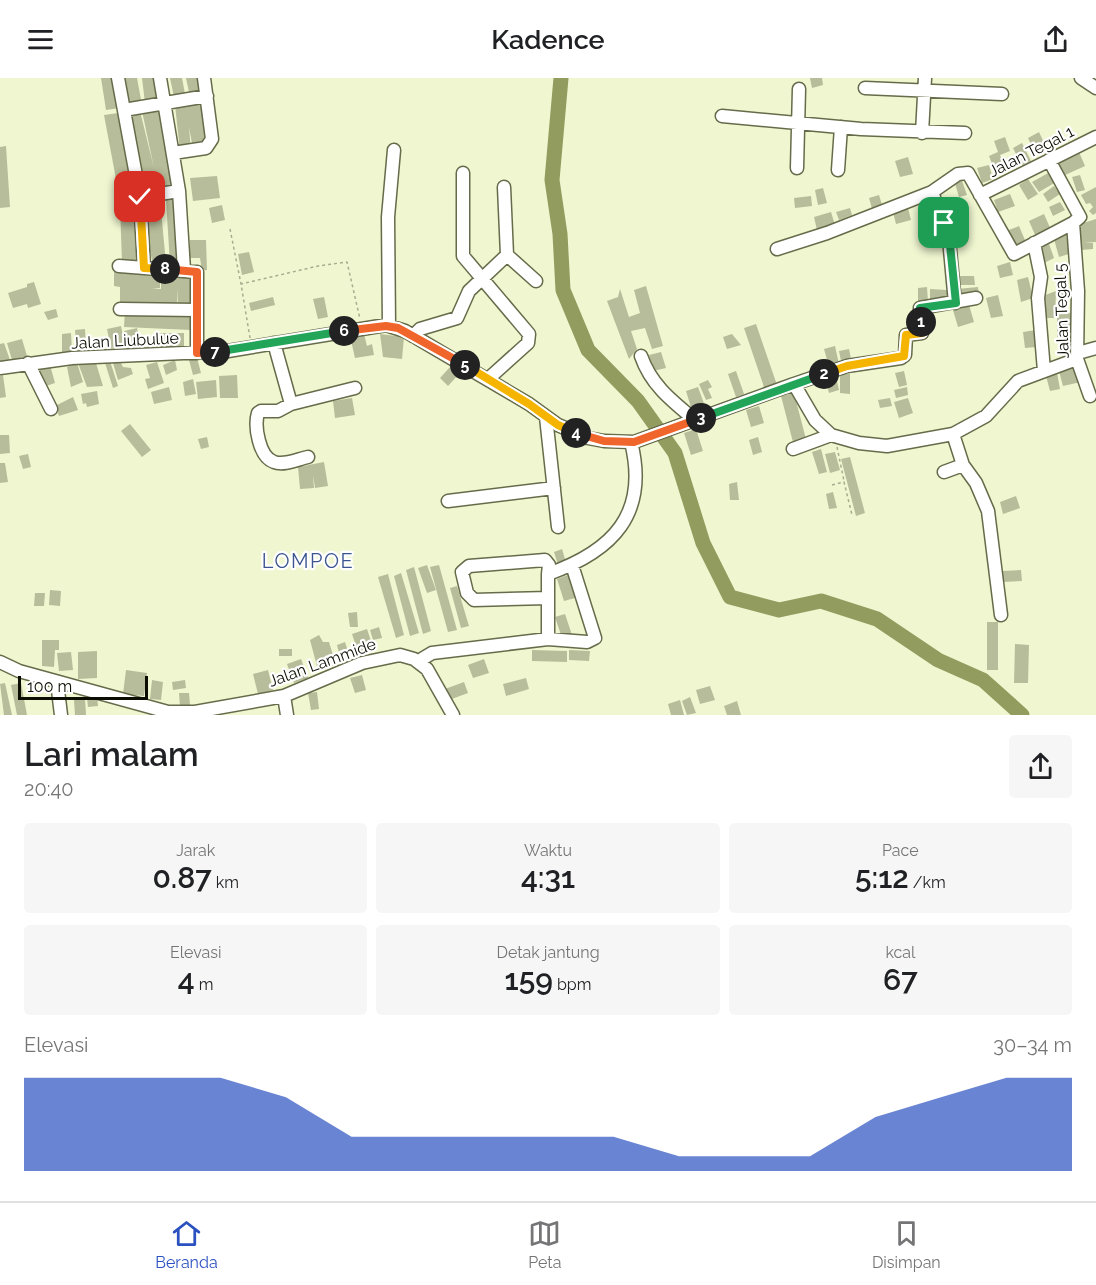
<!DOCTYPE html>
<html lang="id">
<head>
<meta charset="utf-8">
<style>
	body { margin:0; font-family:Raleway,sans-serif; background:#f6f6f6; color:#202124; height:100vh; display:flex; flex-direction:column; font-size:22px; white-space:nowrap }
	* { box-sizing:border-box; margin:0 }
	p { font-size:20px; color:#757577 }
	.icon { flex:none; width:33px; height:33px; fill:none; stroke:currentColor; stroke-width:2; stroke-linecap:round; stroke-linejoin:round }
	.map { position:relative; height:637px; overflow:hidden }
	.drawer { display:flex; flex-direction:column; background:#fff; flex:1 }
	.drawer>* { flex:none }
	.scale { position:absolute; left:18px; bottom:15px; width:130px; box-sizing:border-box; padding-left:6px; border:3px solid #0b0d02; border-top:0; font-size:16px; line-height:21px; white-space:nowrap; color:#0b0d02; -webkit-text-stroke:4px #fff; paint-order:stroke }
	.pin { position:absolute; display:grid; place-items:center; width:51px; height:51px; color:#fff; margin:-26px; border-radius:12px; box-shadow:0 3px 9px #0006 }
	.km { position:absolute; width:30px; height:30px; margin:-15px; border-radius:50%; background:#222; color:#fff; font-size:16px; line-height:30px; text-align:center }
	.round { display:grid; place-items:center; flex:none; width:63px; height:63px; border-radius:6px; background:#f6f6f6 }
	.head { display:flex; align-items:center; justify-content:space-between; height:102px; padding:0 24px }
	h1 { font-size:33px; font-weight:600; line-height:45px }
	.figures { display:grid; grid-template-columns:repeat(3,1fr); gap:9px; height:102px; padding:6px 24px }
	.figures div { display:grid; align-content:center; border-radius:6px; background:#f6f6f6; text-align:center }
	.figures b { font-size:30px; font-weight:600 }
	.figures small { font-size:16px; font-weight:400 }
	.figures p { font-size:16px }
	.chart { height:168px; padding:12px 24px }
	.chart p { display:flex; justify-content:space-between }
	.chart svg { width:100%; height:108px; margin-top:6px; fill:#2b51c0; opacity:.7 }
	header { display:flex; justify-content:space-between; align-items:center; height:78px; padding:0 24px; background:#fff; font-size:27px; font-weight:600 }
	.tab-bar { display:flex; justify-content:space-around; align-items:center; height:84px; border-top:2px solid #e0e0e0; background:#fff; font-size:16px; color:#757577 }
	.tab-bar a { display:grid; justify-items:center; gap:3px }
	.tab-bar .active { color:#2b51c0 }
	.map>svg:first-child { display:block }
	.lines { fill:none; stroke-linecap:round; stroke-linejoin:round }
	.river { stroke:#939c5f; stroke-width:15 }
	.building { fill:#b7bd9a }
	.minor-casing { stroke:#666b4a; stroke-width:15 }
	.path { stroke:#a7ad8f; stroke-width:1.5; stroke-dasharray:3 3; stroke-linecap:butt }
	.minor { stroke:#fff; stroke-width:12 }
	.split-1-casing { stroke:#fff; stroke-width:12 }
	.split-2-casing { stroke:#fff; stroke-width:12 }
	.split-3-casing { stroke:#fff; stroke-width:12 }
	.split-4-casing { stroke:#fff; stroke-width:12 }
	.split-5-casing { stroke:#fff; stroke-width:12 }
	.split-6-casing { stroke:#fff; stroke-width:12 }
	.split-7-casing { stroke:#fff; stroke-width:12 }
	.split-8-casing { stroke:#fff; stroke-width:12 }
	.split-9-casing { stroke:#fff; stroke-width:12 }
	.split-1 { stroke:#22a559; stroke-width:8 }
	.split-2 { stroke:#f5b400; stroke-width:8 }
	.split-3 { stroke:#22a559; stroke-width:8 }
	.split-4 { stroke:#f0652b; stroke-width:8 }
	.split-5 { stroke:#f5b400; stroke-width:8 }
	.split-6 { stroke:#f0652b; stroke-width:8 }
	.split-7 { stroke:#22a559; stroke-width:8 }
	.split-8 { stroke:#f0652b; stroke-width:8 }
	.split-9 { stroke:#f5b400; stroke-width:8 }
	.labels { text-anchor:middle; stroke-width:4.5; stroke-linejoin:round; paint-order:stroke }
	.street-label { font-size:16px; fill:#0b0d02; stroke:#fff }
	.quarter-label { font-size:20px; letter-spacing:1.5px; fill:#3c558f; stroke:#fff }
</style>
</head>
<body>
<header><svg class="icon" aria-label="menu" viewBox="0 0 24 24"><path d="M4 6h16M4 12h16M4 18h16"/></svg>Kadence<svg class="icon" aria-label="share" viewBox="0 0 24 24"><path d="M12 15V3M7 8l5-5 5 5M5 13v7h14v-7"/></svg></header>
<div class="map">
<svg width="1096" height="637" viewBox="0 0 1096 637">
	<rect width="100%" height="100%" fill="#eff6d0"/>
	<g class="lines">
		<path class="river" d="M561,0L552,102L560,156L563,212L588,272L638,323L675,375L703,465L730,519L779,532L821,523L877,541L938,582L983,602L1022,637"/>
	</g>
	<path class="building" d="M101,0H115L120,30L106,32Z
		M125,0H137L142,27L126,30Z
		M142,0H157L162,23L145,25Z
		M170,0H182L186,21L175,24Z
		M186,0H198L202,16L190,19Z
		M810,0H822L823,7L812,10Z
		M201,25L208,69L193,71L189,49L191,72L180,73L175,27Z
		M163,30L173,107L147,114L128,36L140,33L154,90L142,33Z
		M118,35L133,114L119,117L104,37Z
		M1039,54L1046,69L1035,75L1028,60Z
		M1005,59L1010,73L1000,77L1006,92L996,96L989,78L998,74L994,63Z
		M1022,65L1031,83L1022,88L1013,70Z
		M6,68L10,129L0,130V69Z
		M1079,74L1085,88L1063,98L1057,84Z
		M908,79L913,96L900,99L895,83Z
		M989,87L993,101L982,105L977,90Z
		M1050,94L1056,104L1039,114L1032,104Z
		M1080,97L1085,112L1077,114L1072,99Z
		M217,98L220,120L193,123L190,100Z
		M961,100L967,117L959,119L954,102Z
		M1028,101L1038,116L1028,122L1019,107Z
		M1054,108L1060,116L1048,124L1043,116Z
		M1096,109V135L1093,137L1089,133L1093,129L1090,125L1086,126L1081,117Z
		M823,110L827,125L818,127L815,112Z
		M1010,116L1015,128L998,134L994,122Z
		M879,117L883,130L873,134L869,120Z
		M811,118L812,128L795,130L794,120Z
		M149,121H160L166,186L153,187L146,154Z
		M177,121L182,185L170,186L166,122Z
		M1060,124L1065,132L1053,138L1049,129Z
		M120,127H138L139,185H122Z
		M222,127L225,142L212,145L209,130Z
		M850,130L852,137L839,142L836,134Z
		M908,130L911,142L896,146L893,134Z
		M831,134L835,147L817,152L814,139Z
		M1044,136L1051,152L1036,159L1029,143Z
		M1096,141V164L1084,165H1093V171L1081,172L1077,147Z
		M1019,148L1027,167L1016,169L1006,153Z
		M1066,157L1072,175L1059,179L1054,161Z
		M190,162H206L207,192L202,193L200,180H190Z
		M1049,166L1054,180L1042,186L1038,175L1043,174L1042,169Z
		M249,174L254,194L242,197L238,176Z
		M1010,184L1013,197L1000,200L997,188Z
		M114,193L160,194V210L152,211H161V194L196,195L194,228H178V210L177,229L120,226V209L114,208Z
		M959,198H974L975,207H959Z
		M1028,199L1033,220L1021,224L1017,202Z
		M34,204L41,226L28,230L27,226L13,230L8,215L27,209V206Z
		M646,208L663,268L652,271L645,250L631,253L637,271L629,281L607,223L618,219L620,211L629,239L640,235L634,212Z
		M927,209L928,224L918,225V210Z
		M978,209L979,217L958,219L957,211Z
		M1068,209V228H1059L1058,211Z
		M930,211L947,212V222H930Z
		M1056,213L1055,240H1043L1040,219Z
		M998,217L1003,238L991,240L986,220Z
		M273,219L275,227L251,233L249,225Z
		M324,219L328,239L318,241L313,221Z
		M969,227L974,244L958,249L953,232Z
		M56,231L58,239L48,242L44,234Z
		M125,232L192,235L191,252L124,249Z
		M1057,234L1074,235L1075,256L1057,259Z
		M756,246L777,307L765,312L744,250Z
		M121,248L125,268L111,270L107,251Z
		M137,250L142,272L130,275L124,253Z
		M85,251L86,270L77,273L75,252Z
		M1036,252V269L1025,270L1023,254Z
		M71,255L72,273L62,274V256Z
		M157,255H184V271H157Z
		M364,256L367,268L372,266L374,277L355,280L350,258Z
		M380,256L404,259L402,281L383,279Z
		M732,256L741,267L727,271L723,259Z
		M22,261L27,278L12,282L7,265Z
		M4,265L10,282L0,285V266Z
		M835,268L839,286L829,289L824,271Z
		M849,271L851,281L841,283L839,273Z
		M661,274L666,290L653,293L649,277Z
		M197,280L201,295L193,297L189,282Z
		M95,282L103,308L87,309L78,285Z
		M175,282L177,292L166,297L163,287Z
		M110,283L118,308L113,310L105,285Z
		M120,283L123,289L131,290L133,296L118,302L113,285Z
		M157,284L164,305L148,311L145,301L150,300L146,287Z
		M77,285L83,304L71,309L67,289Z
		M36,287H50L55,305L46,308Z
		M450,289L458,297L448,308L440,300Z
		M1077,289L1081,304L1063,308L1059,293Z
		M736,293L744,316L736,319L728,296Z
		M904,293L907,307L899,309L895,295Z
		M835,295L839,312L829,315L824,297Z
		M1057,295L1060,311L1050,313L1046,298Z
		M840,296H850V316L840,315Z
		M3,297L6,319L0,320V298Z
		M237,297L238,320H220L219,298Z
		M193,301L196,316L185,318L183,304Z
		M216,302L217,319L198,321L196,304Z
		M708,302L712,309L708,311L712,320L706,322L699,306Z
		M169,309L172,322L154,326L151,314Z
		M698,309L706,331L693,336L686,313Z
		M907,309L908,317L896,320L894,312Z
		M97,313L99,326L87,329L86,325L83,326L81,316Z
		M794,315L807,365L794,368L781,318Z
		M73,319L78,332L59,338L55,328Z
		M352,320L355,337L335,340L333,323Z
		M890,320L892,328L880,330L878,322Z
		M908,320L913,335L899,340L894,324Z
		M759,328L764,345L751,349L746,332Z
		M130,346L151,372L142,379L121,353Z
		M696,351L703,373L691,377L684,355Z
		M0,357H9L10,375L0,376Z
		M207,359L209,369L201,371L198,361Z
		M758,359L762,374L753,377L749,362Z
		M821,371L827,394L819,396L812,374Z
		M835,374L840,392L830,395L825,376Z
		M28,376L31,389L23,391L19,378Z
		M850,379L865,435L856,438L841,381Z
		M324,384L328,408L315,410L313,397L314,410L300,411L298,389Z
		M0,385H5L8,404L0,405Z
		M737,404L739,422H730L729,406Z
		M833,414L837,430L829,431L826,416Z
		M1016,418L1020,430L1003,436L1000,424Z
		M562,471L567,488L559,490L554,474Z
		M427,487L436,512L427,515L418,490Z
		M439,487L457,552L448,554L430,489Z
		M414,489L431,553L423,556L406,492Z
		M1021,492L1022,503L1003,504L1002,493Z
		M401,495L419,555L410,558L394,498Z
		M388,496L404,557L396,560L378,499Z
		M568,497L575,520L564,523L557,501Z
		M457,508L469,548L461,550L450,510Z
		M50,512L61,513L60,528L49,527Z
		M35,515H45L44,528H34Z
		M357,534L358,549H350L348,535Z
		M565,536L572,557L562,560L555,539Z
		M987,544H998V592H987Z
		M379,549L382,560L373,562L370,552Z
		M367,551L374,572L359,577L352,556Z
		M319,557L323,564H329L336,587L318,592L310,562Z
		M42,562H59V572H55L54,589L42,588Z
		M345,564L350,580L341,583L337,567Z
		M1015,566L1029,567L1028,605H1014Z
		M279,571H292V578H279Z
		M532,572L567,573V584L532,583Z
		M569,572L590,573L589,583L569,582Z
		M97,573V600L78,601V574Z
		M71,574L73,592L59,593L57,575Z
		M301,581L308,600L294,605L287,586Z
		M484,581L489,595L473,600L468,587Z
		M126,592L147,595L144,618L123,616Z
		M268,592L273,612L258,616L253,596Z
		M362,597L366,612L355,615L350,600Z
		M526,600L529,611L506,618L503,606Z
		M152,602L163,604L161,622L150,621Z
		M185,602L186,610L173,612L172,604Z
		M464,604L468,615L449,622L445,611Z
		M5,605L12,637H4L0,606Z
		M21,605L27,637H17L11,607Z
		M710,608L715,622L700,626L696,612Z
		M317,614L319,631L311,632L308,615Z
		M179,615H189L190,627L180,628Z
		M97,618L98,628L88,629L87,620Z
		M690,619L696,635L687,637L682,623Z
		M85,621L86,637H75L74,622Z
		M680,622L684,637H671L668,626Z
		M737,623L741,637H727L724,628Z"/>
	<g class="lines">
		<g class="minor-casing">
			<path id="minor" d="M118,0L140,119L144,190
				M160,0L179,113L184,192
				M1081,0L1096,10
				M865,10L1002,16
				M124,32L207,18
				M722,38L861,51L965,55
				M922,55L925,0
				M173,75L206,70L212,61L204,0
				M797,90L799,11
				M838,92L841,49
				M463,95V178L529,256L528,265L488,301
				M504,109L507,177L536,203
				M980,117L1096,59
				M140,119L179,113
				M1073,145L1078,213L1077,281L1090,318
				M1034,165L1041,199L1038,220L1044,293
				M777,171L827,155L932,114
				M119,188L197,194V275
				M955,225L949,161L932,114L958,96L968,95L1014,176L1073,145L1080,139L1049,82
				M120,231L197,232
				M389,248L388,139L394,72
				M413,258L420,251L457,240L469,213L507,177
				M274,265L291,326
				M1078,275L1096,270
				M641,278C651,307 672,323 695,342
				M28,285L51,331
				M0,290L72,280L228,273L386,247L405,253L529,326L558,347L588,360L604,363L634,364L794,306L815,342L831,357L859,365L887,368L953,356L986,338L1018,303L1077,281
				M794,306L847,288L901,280L905,277L906,257L922,255L920,230L976,220
				M546,339L558,449
				M953,356L963,387L976,405L988,433L1001,537
				M793,371L831,357
				M308,379C298,381 284,388 274,384C259,379 254,348 258,335L261,333H278L291,326L355,310
				M944,394L963,387
				M448,423L554,410
				M548,520L474,522L467,515L462,494L469,488L545,482L549,487L548,496
				M548,561L587,564L595,560L572,487
				M0,584L19,593L168,634H195L284,618L362,585L400,577L414,581L427,591L453,637
				M420,585L422,581L432,575L548,561V496C613,473 649,436 631,364
				M57,604L61,637
				M284,618L287,637"/>
		</g>
		<path class="path" d="M230,151L241,206
			M250,260L241,206L318,188L347,184L360,241
			M837,369L844,403
			M832,407L844,404L852,437"/>
		<use href="#minor" class="minor"/>
	</g>
	<g class="lines">
		<g class="split-1-casing">
			<path id="split-1" d="M921,244L920,230L956,225L950,167L944,145"/>
		</g>
		<g class="split-2-casing">
			<path id="split-2" d="M824,296L847,288L904,278L906,257L922,255L921,244"/>
		</g>
		<g class="split-3-casing">
			<path id="split-3" d="M701,340L824,296"/>
		</g>
		<g class="split-4-casing">
			<path id="split-4" d="M576,355L604,363L634,364L701,340"/>
		</g>
		<g class="split-5-casing">
			<path id="split-5" d="M465,287L529,326L558,347L576,355"/>
		</g>
		<g class="split-6-casing">
			<path id="split-6" d="M344,253L386,248L398,250L465,287"/>
		</g>
		<g class="split-7-casing">
			<path id="split-7" d="M215,274L344,253"/>
		</g>
		<g class="split-8-casing">
			<path id="split-8" d="M165,191L197,194V275L215,274"/>
		</g>
		<g class="split-9-casing">
			<path id="split-9" d="M140,119L144,190L165,191"/>
		</g>
		<use href="#split-1" class="split-1"/>
		<use href="#split-2" class="split-2"/>
		<use href="#split-3" class="split-3"/>
		<use href="#split-4" class="split-4"/>
		<use href="#split-5" class="split-5"/>
		<use href="#split-6" class="split-6"/>
		<use href="#split-7" class="split-7"/>
		<use href="#split-8" class="split-8"/>
		<use href="#split-9" class="split-9"/>
	</g>
	<g class="labels">
		<g class="street-label">
			<text transform="translate(1031 73) rotate(-27)" y="6">Jalan Tegal 1</text>
			<text transform="translate(1061 233) rotate(-92)" y="6">Jalan Tegal 5</text>
			<text transform="translate(125 262) rotate(-3)" y="6">Jalan Liubulue</text>
			<text transform="translate(322 584) rotate(-20)" y="6">Jalan Lammide</text>
		</g>
		<g class="quarter-label">
			<text x="308" y="490">LOMPOE</text>
		</g>
	</g>
</svg>
<div class="scale">100 m</div>
<div class="pin" style="left:944px;top:145px;background:#1e9e55"><svg class="icon" aria-label="arrive" viewBox="0 0 24 24"><path d="M6 21V4h12l-3 4 3 4H6"/></svg></div>
<div class="pin" style="left:140px;top:119px;background:#d93025"><svg class="icon" aria-label="check" viewBox="0 0 24 24"><path d="M5 12l5 5 9-10"/></svg></div>
<b class="km" style="left:921px;top:244px">1</b>
<b class="km" style="left:824px;top:296px">2</b>
<b class="km" style="left:701px;top:340px">3</b>
<b class="km" style="left:576px;top:355px">4</b>
<b class="km" style="left:465px;top:287px">5</b>
<b class="km" style="left:344px;top:253px">6</b>
<b class="km" style="left:215px;top:274px">7</b>
<b class="km" style="left:165px;top:191px">8</b>
</div>
<section class="drawer">
<div class="head"><div><h1>Lari malam</h1><p>20:40</p></div><a class="round"><svg class="icon" aria-label="share" viewBox="0 0 24 24"><path d="M12 15V3M7 8l5-5 5 5M5 13v7h14v-7"/></svg></a></div>
<div class="figures">
<div><p>Jarak</p><b>0.87<small> km</small></b></div>
<div><p>Waktu</p><b>4:31</b></div>
<div><p>Pace</p><b>5:12<small> /km</small></b></div>
</div>
<div class="figures">
<div><p>Elevasi</p><b>4<small> m</small></b></div>
<div><p>Detak jantung</p><b>159<small> bpm</small></b></div>
<div><p>kcal</p><b>67</b></div>
</div>
<div class="chart"><p><span>Elevasi</span>30–34 m</p>
<svg viewBox="0 0 160 44" preserveAspectRatio="none"><path d="M0 44V6L10 6L20 6L30 6L40 14L50 30L60 30L70 30L80 30L90 30L100 38L110 38L120 38L130 22L140 14L150 6L160 6V44z"/></svg>
</div>
</section>
<nav class="tab-bar">
<a class="active"><svg class="icon" aria-label="home" viewBox="0 0 24 24"><path d="M3 11l9-7 9 7M6 9v11h12V9"/></svg>Beranda</a>
<a><svg class="icon" aria-label="map" viewBox="0 0 24 24"><path d="M3 6l6-2 6 2 6-2v14l-6 2-6-2-6 2zM9 4v14M15 6v14"/></svg>Peta</a>
<a><svg class="icon" aria-label="saved" viewBox="0 0 24 24"><path d="M7 4h10v16l-5-4-5 4z"/></svg>Disimpan</a>
</nav>
</body>
</html>
